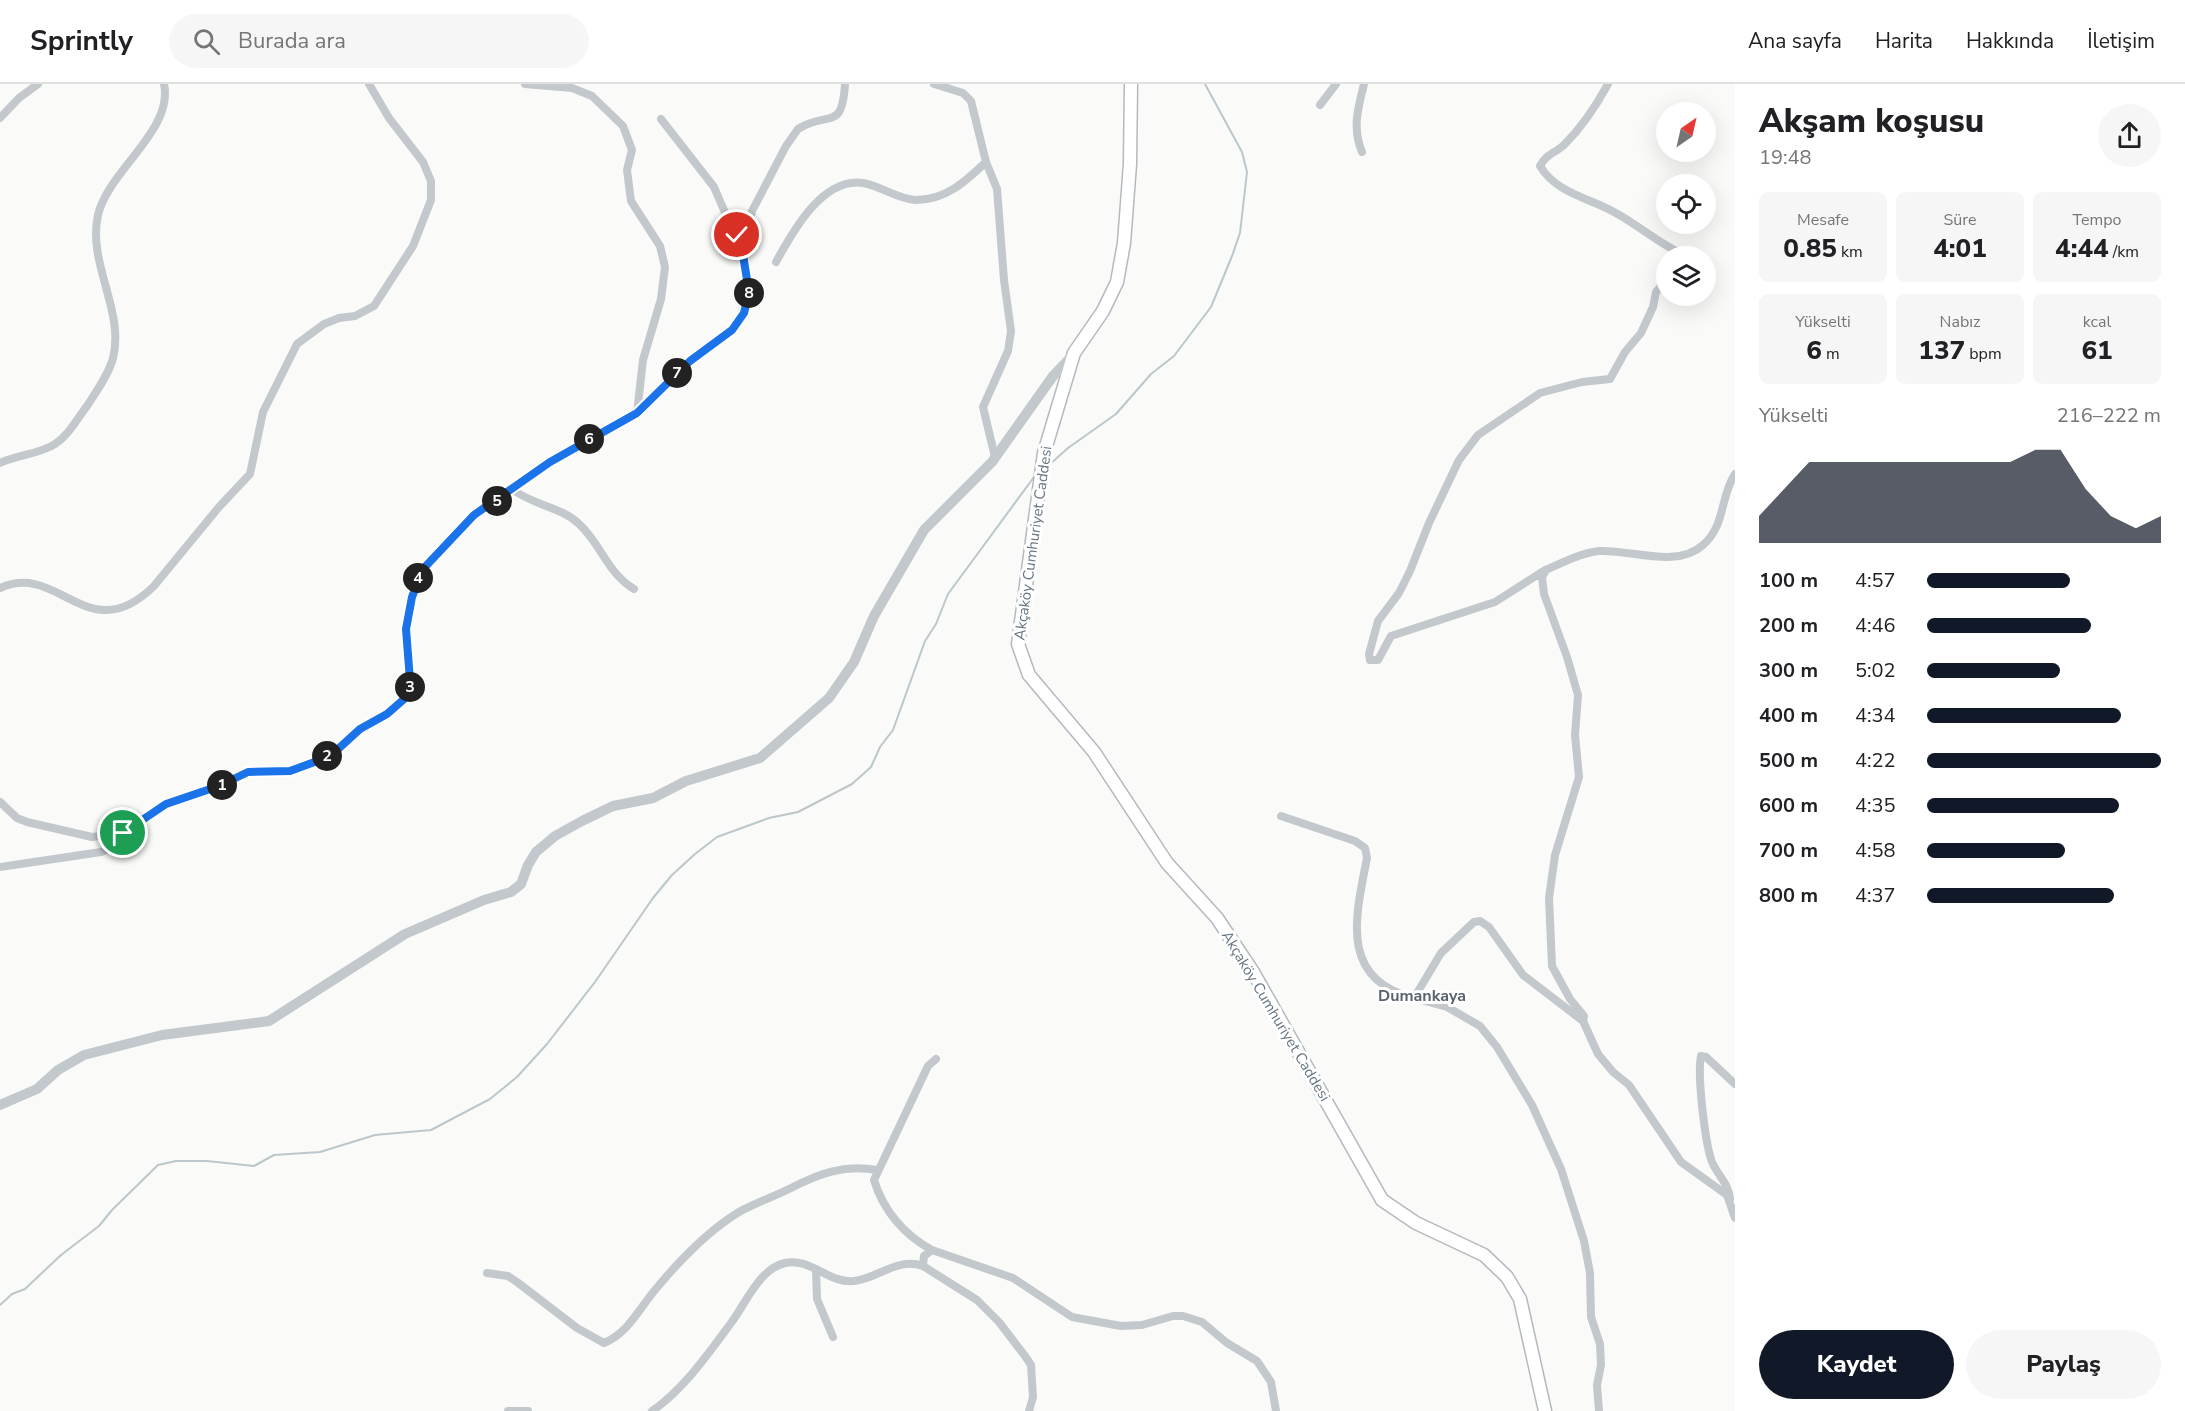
<!DOCTYPE html>
<html lang="tr">
<head>
<meta charset="utf-8">
<style>
	body { margin:0; font-family:"Nunito Sans",sans-serif; background:#f6f6f6; color:#202124; height:100vh; display:flex; flex-direction:column; font-size:22px; white-space:nowrap }
	* { box-sizing:border-box; margin:0 }
	p { font-size:20px; color:#757577 }
	.icon { flex:none; width:33px; height:33px; fill:none; stroke:currentColor; stroke-width:2; stroke-linecap:round; stroke-linejoin:round }
	.map { position:relative; flex:1; overflow:hidden }
	.panel { display:flex; flex-direction:column; background:#fff; width:450px }
	.panel>* { flex:none }
	.needle { width:39px; rotate:34deg }
	.fabs { position:absolute; left:1656px; top:18px; display:grid; gap:12px }
	.fabs a { display:grid; place-items:center; width:60px; height:60px; border-radius:50%; background:#fff; box-shadow:0 6px 24px #0002; font-size:30px }
	.pin { position:absolute; display:grid; place-items:center; width:51px; height:51px; color:#fff; margin:-26px; border:3px solid #fff; border-radius:50%; box-shadow:0 2px 6px #0007 }
	.km { position:absolute; width:30px; height:30px; margin:-15px; border-radius:50%; background:#222; color:#fff; font-size:16px; line-height:30px; text-align:center }
	.round { display:grid; place-items:center; flex:none; width:63px; height:63px; border-radius:32px; background:#f6f6f6 }
	.headline { display:flex; align-items:center; justify-content:space-between; height:102px; padding:0 24px }
	h1 { font-size:33px; font-weight:800; line-height:45px }
	.stats { display:grid; grid-template-columns:repeat(3,1fr); gap:9px; height:102px; padding:6px 24px }
	.stats div { display:grid; align-content:center; border-radius:9px; background:#f6f6f6; text-align:center }
	.stats b { font-size:26px; font-weight:800 }
	.stats small { font-size:16px; font-weight:400 }
	.stats p { font-size:16px }
	.chart { height:168px; padding:12px 24px }
	.chart p { display:flex; justify-content:space-between }
	.chart svg { width:100%; height:108px; margin-top:6px; fill:#111827; opacity:.7 }
	.action { display:flex; gap:12px; margin-top:auto; padding:12px 24px }
	.action a { flex:1; height:69px; border-radius:36px; background:#111827; color:#fff; font-size:24px; font-weight:800; line-height:69px; text-align:center }
	.action a+a { background:#f6f6f6; color:#202124 }
	ul { padding:0 24px; list-style:none; font-size:20px }
	li { display:grid; grid-template-columns:96px 72px 1fr; align-items:center; height:45px }
	li i { height:15px; border-radius:8px; background:#111827 }
	header { display:flex; align-items:center; gap:36px; box-sizing:border-box; height:84px; padding:0 30px; background:#fff; border-bottom:2px solid #e0e0e0 }
	header strong { font-size:28px }
	nav { display:flex; gap:33px; margin-inline-start:auto; font-size:21px }
	.search { width:420px; height:54px; background:#f6f6f6; display:flex; align-items:center; gap:15px; box-sizing:border-box; padding:0 21px; border-radius:33px; color:#757577; font-size:22px }
	main { display:flex; flex:1; min-height:0 }
	.map>svg:first-child { display:block }
	.lines { fill:none; stroke-linecap:round; stroke-linejoin:round }
	.stream { stroke:#bbc7cb; stroke-width:2 }
	.secondary-casing { stroke:#b3babf; stroke-width:15 }
	.minor { stroke:#c3c8cc; stroke-width:8 }
	.tertiary { stroke:#c3c8cc; stroke-width:10 }
	.secondary { stroke:#fff; stroke-width:12 }
	.route-casing { stroke:#fff; stroke-width:12 }
	.route { stroke:#1a73e8; stroke-width:8 }
	.labels { text-anchor:middle; stroke-width:6; stroke-linejoin:round; paint-order:stroke }
	.street-label { font-size:15px; fill:#657683; stroke:#fff }
	.neighbourhood-label { font-size:16px; font-weight:bold; fill:#57646e; stroke:#fff }
</style>
</head>
<body>
<header>
<strong>Sprintly</strong>
<div class="search"><svg class="icon" aria-label="search" viewBox="0 0 24 24"><circle cx="10" cy="10" r="6"/><path d="M15 15l6 6"/></svg>Burada ara</div>
<nav><a>Ana sayfa</a><a>Harita</a><a>Hakkında</a><a>İletişim</a></nav>
</header>
<main>
<div class="map">
<svg width="1735" height="1327" viewBox="0 0 1735 1327">
	<rect width="100%" height="100%" fill="#fafaf8"/>
	<g class="lines">
		<path class="stream" d="M1048,382L1068,364L1116,330L1151,290L1174,272L1211,223L1232,172L1240,149L1247,88L1242,68L1205,0
			M0,1221L12,1210L25,1205L61,1171L99,1142L112,1126L158,1081L176,1077H207L254,1082L274,1071L320,1068L375,1051L431,1046L490,1015L517,993L547,960L595,898L653,814L672,791L695,770L717,753L769,734L798,728L852,700L871,683L880,663L893,646L925,557L936,540L948,510L1034,393"/>
		<g class="secondary-casing">
			<path id="secondary" d="M1131,0L1130,80L1124,159L1117,198L1103,227L1074,269L1044,369L1018,560L1029,591L1094,668L1167,779L1217,834L1253,888L1382,1116L1416,1139L1484,1171L1507,1193L1520,1215L1545,1327"/>
		</g>
		<path class="minor" d="M525,0L572,4L592,12L623,42L632,66L627,86L631,117L660,162L665,183L661,215L643,276L637,329
			M934,0L963,9L971,17L986,78L997,105L1004,196L1011,247L1008,267L983,323L995,373
			M1608,0C1596,22 1582,43 1564,61C1555,69 1545,71 1540,82C1556,109 1589,114 1614,128C1640,142 1659,160 1686,172
			M1320,21L1336,0
			M0,34L19,14L38,0
			M661,35L714,103L742,168
			M1362,68C1352,44 1358,24 1364,0
			M776,178C792,149 822,93 863,99C881,102 897,115 916,116C946,116 966,97 986,78
			M0,379C17,371 40,370 55,360C69,351 77,335 87,322C96,308 109,290 113,274C125,227 87,179 98,131C108,87 174,46 164,0
			M512,405C532,421 559,422 578,439C601,459 606,488 634,505
			M1545,486L1495,518L1391,552L1378,576H1370L1369,570L1378,537L1399,509L1410,487L1429,439L1459,376L1478,351L1540,309L1582,298L1610,295L1625,268L1641,249L1653,223L1656,208L1666,197
			M0,504C59,477 88,567 154,502L219,423L250,390L263,328L297,260L324,240L339,234L355,232L374,222L413,162L431,116V97L423,78L389,34L369,0
			M0,718L17,734L27,738L92,753L123,749L166,720L218,702L248,688L290,687L320,676L337,666L360,645L387,630L410,609L406,545L412,513L418,494L451,453L474,431L550,378L637,329L690,277L732,246L738,238L749,209L743,171L752,127L786,62L798,45C828,26 842,49 845,0
			M1281,732L1355,757L1365,764L1367,774C1356,831 1338,895 1414,914
			M0,783L101,768L119,760L129,748
			M1583,937L1598,970L1613,988L1629,1001L1681,1078L1727,1111L1735,1134
			M1730,1115C1729,1100 1718,1092 1712,1078C1705,1059 1697,991 1701,972L1706,973L1735,1000
			M932,1166C904,1151 883,1126 874,1096L928,982L936,975
			M816,1185L817,1215L833,1253
			M487,1189L508,1192L517,1198L577,1244L604,1259C628,1249 639,1225 655,1206C679,1177 706,1148 739,1128C755,1119 773,1113 789,1105C818,1090 844,1080 877,1086
			M508,1327H528
			M652,1327C683,1306 709,1269 731,1239C746,1219 759,1185 785,1179C810,1173 829,1200 854,1197C879,1194 897,1173 923,1182
			M1029,1327L1033,1313L1031,1281L1025,1272L999,1238L977,1216L923,1182L924,1172L932,1166L1013,1194L1072,1233L1121,1242L1142,1241L1173,1232H1183L1202,1238L1227,1259L1257,1277L1271,1298L1276,1327
			M1599,1327L1597,1301L1601,1281L1600,1260L1591,1233L1590,1189L1584,1157L1561,1085L1532,1021L1497,963L1480,942L1447,923L1414,914L1441,869L1474,838L1480,837L1489,843L1523,891L1583,937L1584,932L1570,915L1552,882L1549,814L1555,771L1579,693L1575,651L1578,611L1567,573L1544,510L1542,493L1546,486C1561,479 1581,469 1599,467C1630,465 1677,485 1703,461C1726,441 1720,412 1735,390"/>
		<path class="tertiary" d="M0,1021L37,1005L58,986L84,971L162,951L269,937L405,850L484,816L511,808L521,800L528,781L536,768L555,752L582,737L613,722L653,714L686,697L760,674L829,614L854,578L874,532L924,446L992,378L1053,292L1074,270"/>
		<use href="#secondary" class="secondary"/>
	</g>
	<g class="lines">
		<g class="route-casing">
			<path id="route" d="M123,749L166,720L219,702L248,688L290,687L320,676L337,666L360,645L387,630L411,609L406,545L412,513L424,484L474,431L550,378L637,329L690,277L732,246L744,229L749,208L743,171L737,151"/>
		</g>
		<use href="#route" class="route"/>
	</g>
	<g class="labels">
		<g class="street-label">
			<text transform="translate(1033 459) rotate(-82)" y="5">Akçaköy Cumhuriyet Caddesi</text>
			<text transform="translate(1276 932) rotate(59)" y="5">Akçaköy Cumhuriyet Caddesi</text>
		</g>
		<g class="neighbourhood-label">
			<text x="1422" y="917">Dumankaya</text>
		</g>
	</g>
</svg>
<div class="fabs">
<a><svg class="needle" viewBox="-14 -14 28 28"><path d="M0-13l5 13h-10z" fill="#e53935"/><path d="M0 13l5-13h-10z" fill="#757577"/></svg></a>
<a><svg class="icon" aria-label="locate" viewBox="0 0 24 24"><circle cx="12" cy="12" r="6"/><path d="M12 2v4M12 18v4M2 12h4M18 12h4"/></svg></a>
<a><svg class="icon" aria-label="layers" viewBox="0 0 24 24"><path d="M12 4l9 5-9 5-9-5zM3 14l9 5 9-5"/></svg></a>
</div>
<div class="pin" style="left:123px;top:749px;background:#1e9e55"><svg class="icon" aria-label="arrive" viewBox="0 0 24 24"><path d="M6 21V4h12l-3 4 3 4H6"/></svg></div>
<div class="pin" style="left:737px;top:151px;background:#d93025"><svg class="icon" aria-label="check" viewBox="0 0 24 24"><path d="M5 12l5 5 9-10"/></svg></div>
<b class="km" style="left:222px;top:701px">1</b>
<b class="km" style="left:327px;top:672px">2</b>
<b class="km" style="left:410px;top:603px">3</b>
<b class="km" style="left:418px;top:494px">4</b>
<b class="km" style="left:497px;top:417px">5</b>
<b class="km" style="left:589px;top:355px">6</b>
<b class="km" style="left:677px;top:289px">7</b>
<b class="km" style="left:749px;top:209px">8</b>
</div>
<section class="panel">
<div class="headline"><div><h1>Akşam koşusu</h1><p>19:48</p></div><a class="round"><svg class="icon" aria-label="share" viewBox="0 0 24 24"><path d="M12 15V3M7 8l5-5 5 5M5 13v7h14v-7"/></svg></a></div>
<div class="stats">
<div><p>Mesafe</p><b>0.85<small> km</small></b></div>
<div><p>Süre</p><b>4:01</b></div>
<div><p>Tempo</p><b>4:44<small> /km</small></b></div>
</div>
<div class="stats">
<div><p>Yükselti</p><b>6<small> m</small></b></div>
<div><p>Nabız</p><b>137<small> bpm</small></b></div>
<div><p>kcal</p><b>61</b></div>
</div>
<div class="chart"><p><span>Yükselti</span>216–222 m</p>
<svg viewBox="0 0 160 44" preserveAspectRatio="none"><path d="M0 44V33L10 22L20 11L30 11L40 11L50 11L60 11L70 11L80 11L90 11L100 11L110 6L120 6L130 22L140 33L150 38L160 33V44z"/></svg>
</div>
<ul>
<li><b>100 m</b>4:57<i style="width:61%"></i></li>
<li><b>200 m</b>4:46<i style="width:70%"></i></li>
<li><b>300 m</b>5:02<i style="width:57%"></i></li>
<li><b>400 m</b>4:34<i style="width:83%"></i></li>
<li><b>500 m</b>4:22<i style="width:100%"></i></li>
<li><b>600 m</b>4:35<i style="width:82%"></i></li>
<li><b>700 m</b>4:58<i style="width:59%"></i></li>
<li><b>800 m</b>4:37<i style="width:80%"></i></li>
</ul>
<div class="action"><a>Kaydet</a><a>Paylaş</a></div>
</section>
</main>
</body>
</html>
